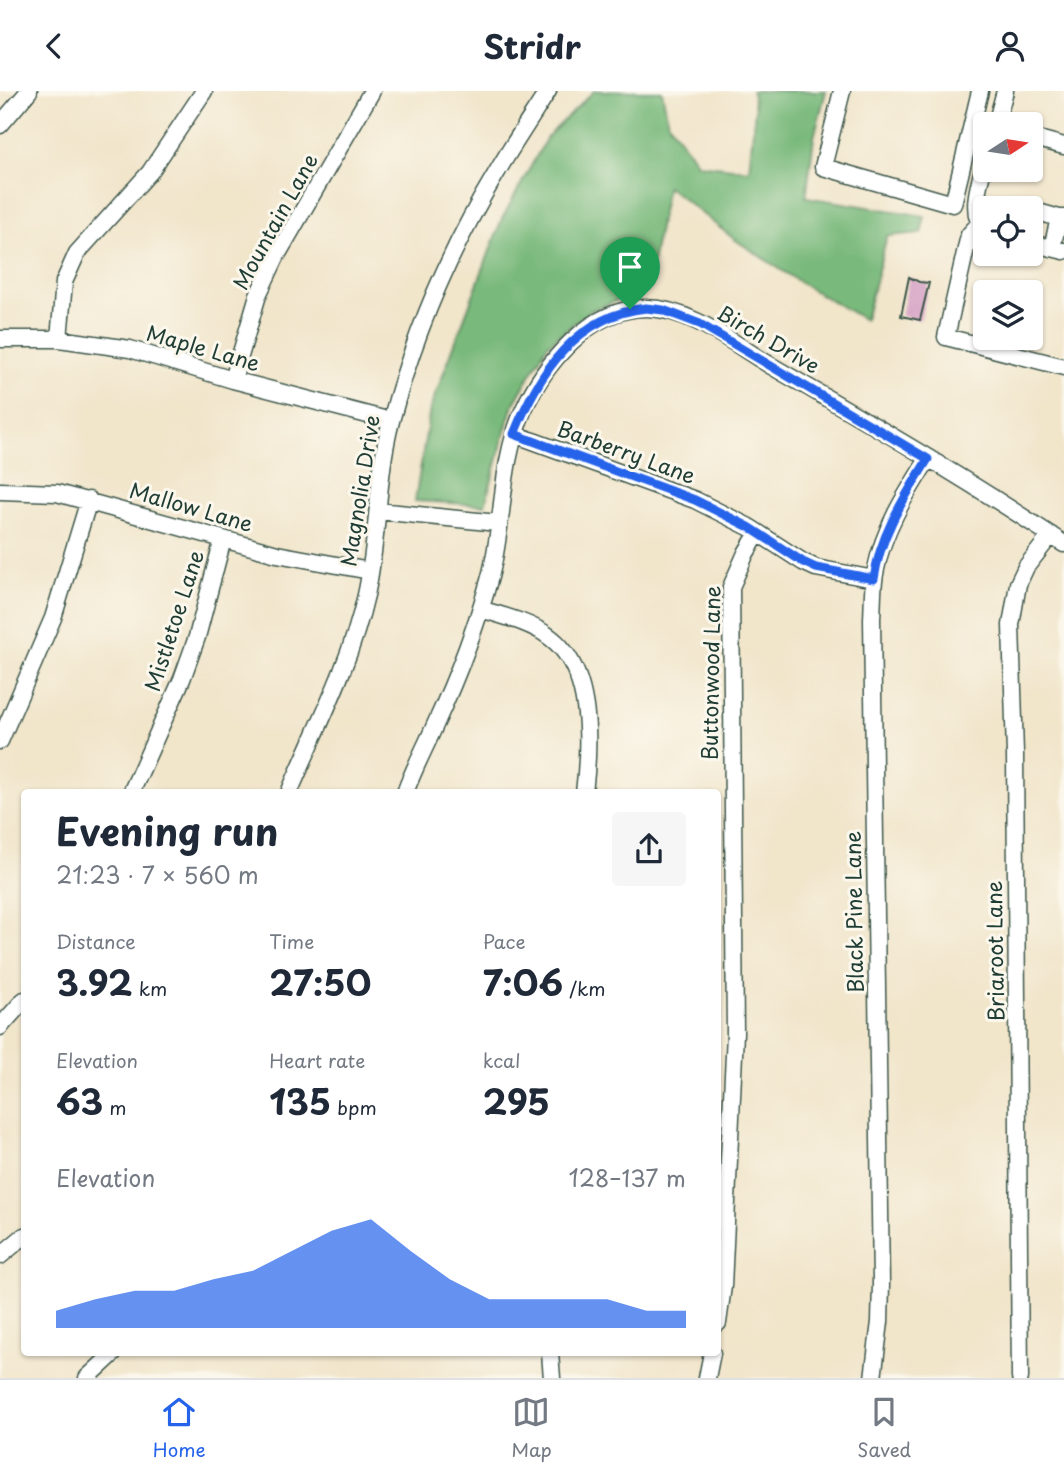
<!DOCTYPE html>
<html lang="en">
<head>
<meta charset="utf-8">
<style>
	body { margin:0; font-family:"Playpen Sans",sans-serif; background:#f6f6f7; color:#1f2937; height:100vh; display:flex; flex-direction:column; font-size:26px; white-space:nowrap }
	* { box-sizing:border-box; margin:0 }
	p { font-size:23px; color:#747a83 }
	.icon { flex:none; width:38px; height:38px; fill:none; stroke:currentColor; stroke-width:2; stroke-linecap:round; stroke-linejoin:round }
	.map { position:relative; flex:1; overflow:hidden }
	.drawer { position:absolute; left:21px; top:698px; width:700px; height:567px; display:flex; flex-direction:column; background:#fff; border-radius:7px; box-shadow:0 2px 5px #0004 }
	.drawer>* { flex:none }
	.needle { width:46px; rotate:78deg }
	.fabs { position:absolute; left:973px; top:21px; display:grid; gap:14px }
	.fabs a { display:grid; place-items:center; width:70px; height:70px; border-radius:7px; background:#fff; box-shadow:0 2px 5px #0004; font-size:35px }
	.pin { position:absolute; display:grid; place-items:center; width:60px; height:60px; color:#fff; margin:-72px -30px; border-radius:50% 50% 50% 0; rotate:-45deg; box-shadow:0 0 7px #0007 }
	.pin .icon { rotate:45deg }
	.round { display:grid; place-items:center; flex:none; width:74px; height:74px; border-radius:7px; background:#f6f6f7 }
	.head { display:flex; align-items:center; justify-content:space-between; height:119px; padding:0 35px }
	h1 { font-size:38px; font-weight:700; line-height:52px }
	.metrics { display:grid; grid-template-columns:repeat(3,1fr); gap:10px; height:119px; padding:7px 35px }
	.metrics div { display:grid; align-content:center }
	.metrics b { font-size:35px; font-weight:700 }
	.metrics small { font-size:19px; font-weight:400 }
	.metrics p { font-size:19px }
	.chart { height:196px; padding:14px 35px }
	.chart p { display:flex; justify-content:space-between }
	.chart svg { width:100%; height:126px; margin-top:7px; fill:#2563eb; opacity:.7 }
	header { display:flex; justify-content:space-between; align-items:center; height:91px; padding:0 35px; background:#fff; font-size:32px; font-weight:700 }
	.tab-bar { display:flex; justify-content:space-around; align-items:center; height:98px; border-top:2px solid #e0e1e3; background:#fff; font-size:19px; color:#747a83 }
	.tab-bar a { display:grid; justify-items:center; gap:4px }
	.tab-bar .on { color:#2563eb }
	.map>svg:first-child { display:block }
	.forest { fill:#79b97b; stroke:#4c7b58; stroke-width:2 }
	.building { fill:#d49dc3 }
	.lines { fill:none; stroke-linecap:round; stroke-linejoin:round }
	.minor-casing { stroke:#3e564a; stroke-width:19 }
	.minor { stroke:#fff; stroke-width:16 }
	.route-casing { stroke:#fff; stroke-width:14 }
	.route { stroke:#2563eb; stroke-width:9 }
	.labels { text-anchor:middle; stroke-width:6; stroke-linejoin:round; paint-order:stroke }
	.street-label { font-size:21px; fill:#1f3d34; stroke:#fbf7ec }
</style>
</head>
<body>
<header><svg class="icon" aria-label="back" viewBox="0 0 24 24"><path d="M15 5l-7 7 7 7"/></svg>Stridr<svg class="icon" aria-label="person" viewBox="0 0 24 24"><circle cx="12" cy="8" r="4"/><path d="M4 21q1-7 8-7t8 7"/></svg></header>
<div class="map">
<svg width="1064" height="1287" viewBox="0 0 1064 1287">
	<rect width="100%" height="100%" fill="#fbf7ec"/>
	<filter id="ink" filterUnits="userSpaceOnUse"><feTurbulence type="fractalNoise" baseFrequency=".0143" numOctaves="2"/><feDisplacementMap in="SourceGraphic" scale="14" xChannelSelector="R" yChannelSelector="G"/><feConvolveMatrix kernelMatrix="1 2 1 2 8 2 1 2 1" color-interpolation-filters="sRGB"/></filter>
	<filter id="wash" filterUnits="userSpaceOnUse"><feTurbulence type="fractalNoise" baseFrequency=".00686" numOctaves="4" result="noise"/><feDisplacementMap in="SourceGraphic" scale="28" xChannelSelector="R" yChannelSelector="G"/><feGaussianBlur stdDeviation="1.57" result="paint"/><feColorMatrix in="noise" values="0 0 0 0 0 0 0 0 0 0 0 0 0 0 0 0 0 1.4 0 .05"/><feComposite in="paint" operator="in"/></filter>
	<g filter="url(#wash)">
		<rect width="100%" height="100%" fill="#f1e5ca"/>
		<path class="forest" d="M594,0H662L668,31L698,73L749,79L755,19L752,0H826L814,46L806,106L925,125L921,142L887,145L865,229L804,194L734,148L667,95L647,198L590,220L548,253L512,316L485,414L415,410L430,318L502,128L547,46Z"/>
		<g id="blocks">
			<path class="building" d="M909,186L919,191L929,192L920,229L901,225Z"/>
		</g>
	</g>
	<g filter="url(#ink)">
		<use href="#blocks" fill-opacity="0" stroke="#3e564a" stroke-width="2"/>
		<g class="lines">
			<g class="minor-casing">
				<path id="minor" d="M842,0L823,76L953,113L980,0
					M996,33L1005,0
					M0,34L29,0
					M1031,46L1064,55
					M1031,119L1059,127
					M979,133L969,144L946,246L1064,276
					M984,139C969,122 979,92 985,72
					M1031,152L1064,160
					M1052,157L1059,127H1064
					M0,248H59L130,258L233,289L391,330
					M59,248L64,191L77,162L150,81L204,0
					M233,289L258,204L276,166L372,0
					M514,343L695,409L749,436L803,471L816,477L874,488
					M0,400L57,402L277,463L370,480
					M378,420L498,432
					M481,518C502,525 529,531 547,544C593,575 590,653 584,702
					M0,650L53,527L89,409
					M131,702L182,588L197,546L223,448
					M289,702C317,636 350,574 366,504C379,447 376,387 391,330C414,244 451,157 497,81C513,53 531,27 548,0
					M405,702C413,679 425,657 435,634C457,586 476,537 490,486C505,430 499,375 523,320C544,273 590,216 647,217C693,218 736,255 775,277C872,333 970,390 1064,453
					M0,936L24,909
					M0,1165L24,1145
					M718,1232L723,1195L735,942L731,496L746,462L758,442
					M550,1262L552,1287
					M87,1287L114,1262
					M707,1287L712,1262
					M873,1287L880,1231L881,1193L872,528C873,512 872,494 876,478C884,437 906,403 928,368
					M1020,1287L1015,663L1011,534L1018,493L1026,476L1051,444"/>
			</g>
			<use href="#minor" class="minor"/>
		</g>
	</g>
	<g class="lines" filter="url(#ink)">
		<g class="route-casing">
			<path id="route" d="M646,217L663,219L700,233L928,368C905,406 880,443 874,488L816,477L803,471L749,436L695,409L514,343C538,283 576,224 646,217Z"/>
		</g>
		<use href="#route" class="route"/>
	</g>
	<g class="labels">
		<g class="street-label">
			<text transform="translate(276 131) rotate(-61)" y="7">Mountain Lane</text>
			<text transform="translate(768 249) rotate(30)" y="7">Birch Drive</text>
			<text transform="translate(203 258) rotate(16)" y="7">Maple Lane</text>
			<text transform="translate(626 362) rotate(20)" y="7">Barberry Lane</text>
			<text transform="translate(361 400) rotate(-81)" y="7">Magnolia Drive</text>
			<text transform="translate(191 417) rotate(16)" y="7">Mallow Lane</text>
			<text transform="translate(175 530) rotate(-72)" y="7">Mistletoe Lane</text>
			<text transform="translate(712 582) rotate(-89)" y="7">Buttonwood Lane</text>
			<text transform="translate(855 821) rotate(-91)" y="7">Black Pine Lane</text>
			<text transform="translate(996 860) rotate(-91)" y="7">Briaroot Lane</text>
		</g>
	</g>
</svg>
<div class="fabs">
<a><svg class="needle" viewBox="-14 -14 28 28"><path d="M0-13l5 13h-10z" fill="#e53935"/><path d="M0 13l5-13h-10z" fill="#747a83"/></svg></a>
<a><svg class="icon" aria-label="locate" viewBox="0 0 24 24"><circle cx="12" cy="12" r="6"/><path d="M12 2v4M12 18v4M2 12h4M18 12h4"/></svg></a>
<a><svg class="icon" aria-label="layers" viewBox="0 0 24 24"><path d="M12 4l9 5-9 5-9-5zM3 14l9 5 9-5"/></svg></a>
</div>
<div class="pin" style="left:630px;top:218px;background:#1e9e55"><svg class="icon" aria-label="arrive" viewBox="0 0 24 24"><path d="M6 21V4h12l-3 4 3 4H6"/></svg></div>
<section class="drawer">
<div class="head"><div><h1>Evening run</h1><p>21:23 · 7 × 560 m</p></div><a class="round"><svg class="icon" aria-label="share" viewBox="0 0 24 24"><path d="M12 15V3M7 8l5-5 5 5M5 13v7h14v-7"/></svg></a></div>
<div class="metrics">
<div><p>Distance</p><b>3.92<small> km</small></b></div>
<div><p>Time</p><b>27:50</b></div>
<div><p>Pace</p><b>7:06<small> /km</small></b></div>
</div>
<div class="metrics">
<div><p>Elevation</p><b>63<small> m</small></b></div>
<div><p>Heart rate</p><b>135<small> bpm</small></b></div>
<div><p>kcal</p><b>295</b></div>
</div>
<div class="chart"><p><span>Elevation</span>128–137 m</p>
<svg viewBox="0 0 160 44" preserveAspectRatio="none"><path d="M0 44V38L10 34L20 31L30 31L40 27L50 24L60 17L70 10L80 6L90 17L100 27L110 34L120 34L130 34L140 34L150 38L160 38V44z"/></svg>
</div>
</section>
</div>
<nav class="tab-bar">
<a class="on"><svg class="icon" aria-label="home" viewBox="0 0 24 24"><path d="M3 11l9-7 9 7M6 9v11h12V9"/></svg>Home</a>
<a><svg class="icon" aria-label="map" viewBox="0 0 24 24"><path d="M3 6l6-2 6 2 6-2v14l-6 2-6-2-6 2zM9 4v14M15 6v14"/></svg>Map</a>
<a><svg class="icon" aria-label="saved" viewBox="0 0 24 24"><path d="M7 4h10v16l-5-4-5 4z"/></svg>Saved</a>
</nav>
</body>
</html>
